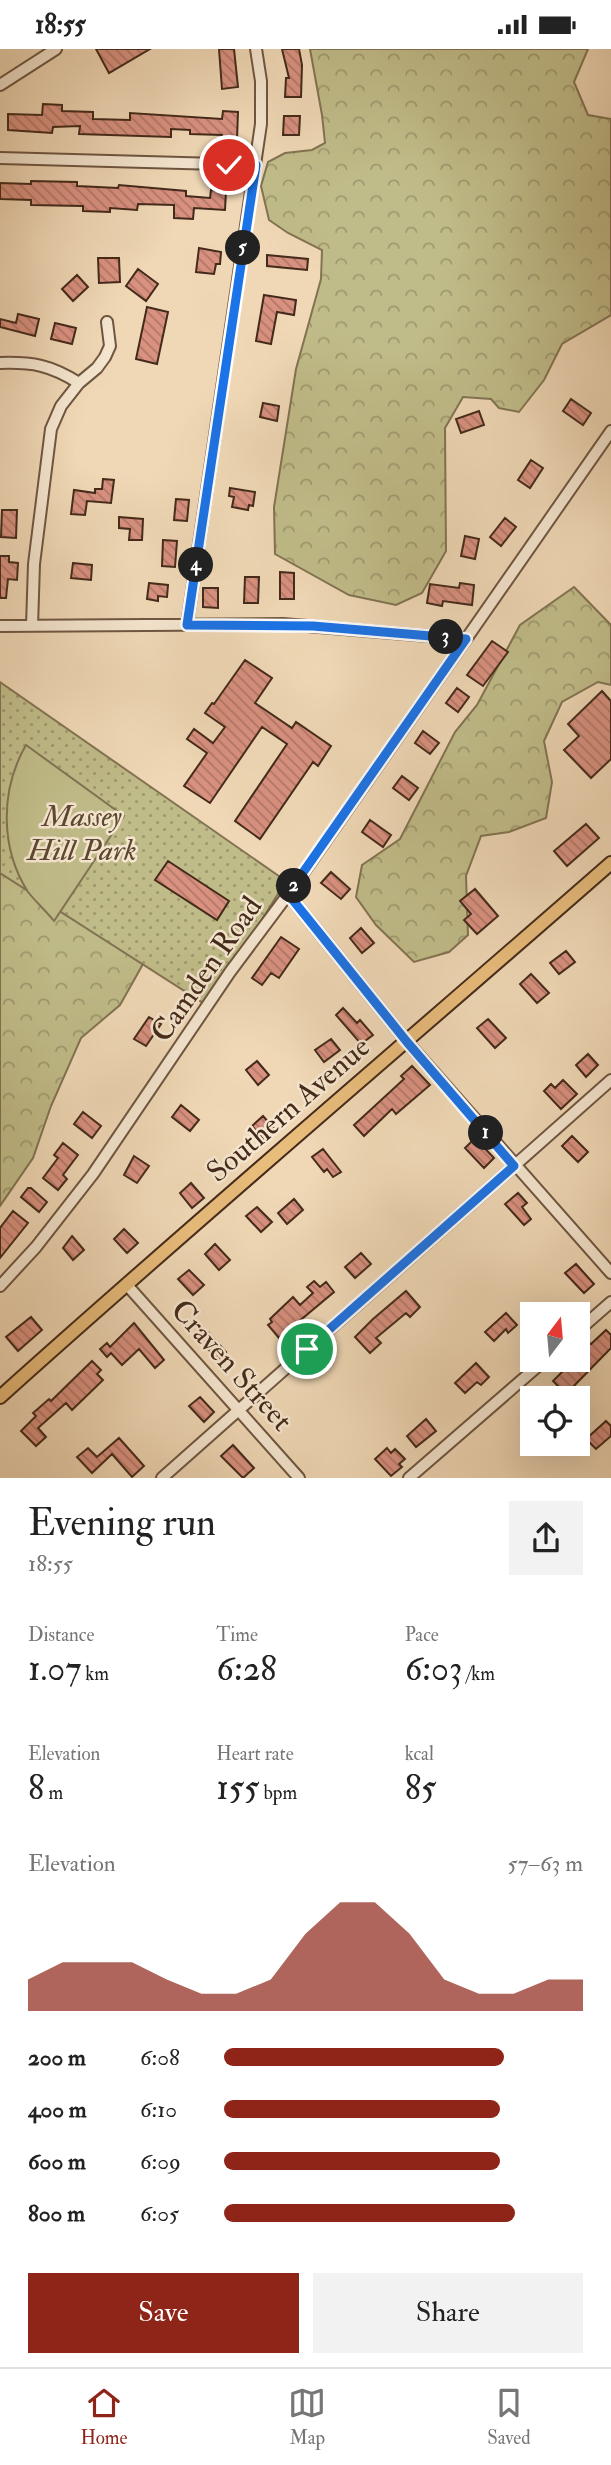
<!DOCTYPE html>
<html lang="en">
<head>
<meta charset="utf-8">
<style>
	body { margin:0; font-family:"IM FELL Double Pica",serif; background:#f2f2f2; color:#222; height:100vh; display:flex; flex-direction:column; font-size:26px; white-space:nowrap }
	* { box-sizing:border-box; margin:0 }
	p { font-size:23px; color:#767676 }
	.icon { flex:none; width:38px; height:38px; fill:none; stroke:currentColor; stroke-width:2; stroke-linecap:round; stroke-linejoin:round }
	.map { position:relative; height:1429px; overflow:hidden }
	.side { display:flex; flex-direction:column; background:#fff; flex:1 }
	.side>* { flex:none }
	.needle { width:46px; rotate:16deg }
	.tools { position:absolute; left:520px; top:1253px; display:grid; gap:14px }
	.tools a { display:grid; place-items:center; width:70px; height:70px; border-radius:0px; background:#fff; box-shadow:0 7px 28px #0002; font-size:35px }
	.pin { position:absolute; display:grid; place-items:center; width:60px; height:60px; color:#fff; margin:-30px; border:4px solid #fff; border-radius:50%; box-shadow:0 2px 7px #0007 }
	.km { position:absolute; width:35px; height:35px; margin:-18px; border-radius:50%; background:#222; color:#fff; font-size:19px; line-height:35px; text-align:center }
	.round { display:grid; place-items:center; flex:none; width:74px; height:74px; border-radius:0px; background:#f2f2f2 }
	.head { display:flex; align-items:center; justify-content:space-between; height:119px; padding:0 28px }
	h1 { font-size:38px; font-weight:600; line-height:52px }
	.stats { display:grid; grid-template-columns:repeat(3,1fr); gap:10px; height:119px; padding:7px 28px }
	.stats div { display:grid; align-content:center }
	.stats b { font-size:35px; font-weight:600 }
	.stats small { font-size:19px; font-weight:400 }
	.stats p { font-size:19px }
	.chart { height:196px; padding:14px 28px }
	.chart p { display:flex; justify-content:space-between }
	.chart svg { width:100%; height:126px; margin-top:7px; fill:#8f2418; opacity:.7 }
	.button { display:flex; gap:14px; margin-top:auto; padding:14px 28px }
	.button a { flex:1; height:80px; border-radius:0px; background:#8f2418; color:#fff; font-size:28px; font-weight:600; line-height:80px; text-align:center }
	.button a+a { background:#f2f2f2; color:#222 }
	ul { padding:0 28px; list-style:none; font-size:23px }
	li { display:grid; grid-template-columns:112px 84px 1fr; align-items:center; height:52px }
	li i { height:18px; border-radius:9px; background:#8f2418 }
	.status { display:flex; justify-content:space-between; align-items:center; height:49px; padding:0 35px; background:#fff; direction:ltr }
	.status svg { height:19px; fill:currentColor }
	.tabs { display:flex; justify-content:space-around; align-items:center; height:98px; border-top:2px solid #e0e0e0; background:#fff; font-size:19px; color:#767676 }
	.tabs a { display:grid; justify-items:center; gap:4px }
	.tabs .on { color:#8f2418 }
	.map>svg:first-child { display:block }
	.forest { fill:url(#forest-crowns); stroke:#827352; stroke-width:2 }
	.park { fill:url(#park-dots); stroke:#827352; stroke-width:2 }
	.pitch { fill:#c0bc89; stroke:#827352; stroke-width:2 }
	.building { fill:url(#building-back-hatch); stroke:#442a1a; stroke-width:2 }
	.lines { fill:none; stroke-linecap:round; stroke-linejoin:round }
	.minor-casing { stroke:#6f5641; stroke-width:14 }
	.major-casing { stroke:#442a1a; stroke-width:16 }
	.minor { stroke:#f5e6d0; stroke-width:10 }
	.major { stroke:#e8bc7b; stroke-width:12 }
	.route-casing { stroke:#fff; stroke-width:14 }
	.route { stroke:#1a73e8; stroke-width:9 }
	.labels { text-anchor:middle; stroke-width:5; stroke-linejoin:round; paint-order:stroke }
	.park-label { font-size:30px; font-style:italic; fill:#5d4730; stroke:#f5e6d0 }
	.street-label { font-size:30px; fill:#442a1a; stroke:#f5e6d0 }
</style>
</head>
<body>
<div class="status"><b>18:55</b><svg viewBox="0 0 49 12"><path d="M0 12V9h3v3zM5 12V6h3v6zM10 12V3h3v9zM15 12V0h3v12zM26 1h20v11H26zM47 4h2v5h-2z"/></svg></div>
<div class="map">
<svg width="611" height="1429" viewBox="0 0 611 1429">
	<defs>
		<pattern id="forest-crowns" width="20" height="18" patternUnits="userSpaceOnUse" patternTransform="scale(1.75)"><rect width="20" height="18" fill="#c0bc89"/><path d="M2 6a3 3 0 1 1 6 0M12 15a3 3 0 1 1 6 0" fill="none" stroke="#9e996f"/></pattern>
		<pattern id="park-dots" width="8" height="8" patternUnits="userSpaceOnUse" patternTransform="scale(1.75)"><rect width="8" height="8" fill="#c0bc89"/><path d="M2 2h.1M6 6h.1" fill="none" stroke="#9e996f" stroke-width="1.8" stroke-linecap="round"/></pattern>
		<pattern id="building-back-hatch" width="6" height="6" patternUnits="userSpaceOnUse" patternTransform="scale(1.75)"><rect width="6" height="6" fill="#d99180"/><path d="M-1 5l2 2M0 0l6 6M5-1l2 2" fill="none" stroke="#b27768"/></pattern>
	</defs>
	<rect width="100%" height="100%" fill="#f0d8b6"/>
	<filter id="stains"><feTurbulence type="fractalNoise" baseFrequency=".00286" numOctaves="4"/><feColorMatrix values="0 0 0 0 .2 0 0 0 0 .09 0 0 0 0 .02 0 0 0 .5 -.17"/></filter>
	<radialGradient id="worn" r=".72"><stop offset=".6" stop-color="#630" stop-opacity="0"/><stop offset="1" stop-color="#630" stop-opacity=".3"/></radialGradient>
	<path class="forest" d="M310,0H588L574,33L588,66L611,70V266L562,295L544,331L519,363L499,359L491,350L463,348L445,379L446,502L422,544L396,556L349,546L275,505L274,458L296,320L321,230L322,201L288,184L269,171L261,137L268,113L285,104L312,101L325,94L322,66Z
		M574,538L611,576V636L598,633L562,653L544,692L552,733L546,769L509,783L481,787L466,827L468,886L449,903L414,913L376,876L356,848L362,816L400,790L455,683L477,656L520,576Z
		M0,810L108,874L143,915L120,956L81,989L51,1057L33,1109L0,1157Z"/>
	<path class="park" d="M0,633L286,832L208,957L0,824Z"/>
	<path class="pitch" d="M26,696L124,767L54,872C46,862 36,853 28,843C0,799 0,741 26,696Z"/>
	<path class="building" d="M96,0H150L109,24Z
		M219,0H234L238,38L222,40Z
		M282,0H299L302,16L301,48H285L286,29H289Z
		M43,55L62,56V62L93,63V70L130,71V64L222,70L223,62L238,63L237,90L222,89V86L190,85V81L171,80V88L79,85L80,77L53,78L52,84L8,81V65L42,66Z
		M284,67H300L299,86H283Z
		M31,132L77,133V137L118,139L119,136L186,142V147L210,149L211,141L226,142L225,161L194,159L193,170L174,169V156L138,155L137,161L110,159V163L83,162V157L31,156V151L0,150V134L31,135Z
		M199,199L221,203L220,215H216L214,225L196,223Z
		M267,206L308,210L307,221L267,217Z
		M98,209H119L120,233L99,234Z
		M138,220L158,235L146,252L126,237Z
		M77,226L88,238L73,252L62,240Z
		M264,246L296,251L294,266L277,263L271,295L256,292Z
		M147,258L168,263L157,315L136,310Z
		M18,265L39,270L35,287L0,278V270L16,274Z
		M55,274L76,279L72,295L51,290Z
		M571,350L591,364L583,376L563,362Z
		M263,354L279,357L277,372L260,368Z
		M479,362L484,376L461,384L456,370Z
		M531,411L543,419L530,439L518,431Z
		M103,430L114,431L111,454L87,452L85,466L71,465L74,441L95,444V440H102Z
		M230,439L255,443L253,457L249,456L248,461L232,458L234,448L229,447Z
		M176,450L189,451L187,472L174,471Z
		M2,461H17L16,489L1,488Z
		M119,468L143,470L142,491H129L130,480L119,479Z
		M505,469L516,478L501,497L490,488Z
		M465,487L479,490L475,510L461,507Z
		M163,491L177,492L175,518L162,517Z
		M0,507H9V513L18,514L17,531L8,530L6,549H0Z
		M73,514L92,516L91,531L71,529Z
		M280,523L294,524V550H280Z
		M245,528H259L258,554H244Z
		M149,534L168,536L167,548L158,547V552L147,550Z
		M460,534L474,536L472,556L443,552L442,557L427,554L430,535L459,539Z
		M203,539H218V559L203,558Z
		M492,592L508,603L483,637L467,626Z
		M245,611L272,629L255,654L292,679L296,673L331,697L318,717L313,713L260,790L235,772L287,695L262,678L210,754L184,737L207,704L187,690L194,680L213,694L225,678L205,664L212,654L214,655Z
		M457,639L469,648L458,663L446,654Z
		M602,642L611,652V710L591,729L564,701L579,687L568,675Z
		M423,682L439,694L430,705L415,694Z
		M402,727L418,739L409,751L393,739Z
		M370,771L391,786L383,798L362,783Z
		M586,775L599,789L567,817L554,802Z
		M168,812L229,852L217,871L155,831Z
		M331,823L350,840L341,850L321,834Z
		M475,840L498,867L477,885L464,871L471,865L460,852Z
		M361,879L374,894L362,904L350,889Z
		M281,888L299,900L279,929L271,924L262,936L252,929Z
		M566,902L575,913L559,925L550,914Z
		M531,925L549,944L537,954L520,935Z
		M343,959L357,974L360,971L373,986L361,995L336,966Z
		M149,968L161,975L146,997L134,990Z
		M488,970L506,989L495,999L477,979Z
		M331,990L340,1001L324,1013L315,1001Z
		M588,1005L598,1016L586,1028L576,1016Z
		M257,1012L269,1026L258,1036L246,1021Z
		M412,1017L430,1036L396,1065L392,1060L364,1087L354,1076L404,1030L401,1027Z
		M563,1031L577,1045L561,1060L544,1042L551,1035L555,1039Z
		M181,1056L199,1071L190,1082L172,1068Z
		M83,1063L101,1077L92,1089L74,1075Z
		M263,1067L276,1082L265,1092L252,1077Z
		M572,1087L588,1103L578,1113L562,1097Z
		M475,1089L494,1109L484,1119L465,1099Z
		M63,1094L78,1106L63,1126L67,1130L58,1141L43,1129L58,1109L54,1106Z
		M323,1100L341,1123L333,1128L327,1120L324,1123L312,1108Z
		M134,1107L149,1117L137,1134L124,1126Z
		M191,1134L204,1149L192,1159L180,1144Z
		M28,1139H31L47,1153L39,1163L21,1148Z
		M518,1144L527,1154L522,1158L531,1170L524,1176L505,1155Z
		M294,1150L303,1161L287,1175L278,1164Z
		M257,1158L272,1173L261,1183L246,1167Z
		M13,1162L28,1174L0,1209V1179Z
		M124,1180L138,1194L127,1204L114,1190Z
		M72,1187L84,1201L73,1211L63,1199Z
		M215,1195L230,1211L219,1221L205,1205Z
		M361,1204L371,1215L355,1229L345,1218Z
		M576,1215L594,1235L584,1244L565,1224Z
		M189,1221L204,1236L193,1246L178,1230Z
		M314,1232L320,1238L326,1233L334,1243L279,1289L268,1276L272,1273L270,1270L293,1248L300,1256L313,1244L307,1238Z
		M406,1242L420,1258L410,1268L406,1264L376,1289L381,1294L370,1304L355,1288L373,1270Z
		M506,1264L517,1276L508,1284L506,1280L494,1292L485,1283Z
		M31,1268L42,1281L18,1302L6,1288Z
		M134,1274L164,1311L155,1319L139,1300L122,1316L111,1304L107,1308L100,1300L107,1294L110,1298Z
		M606,1281L611,1286V1299L566,1345L553,1332L574,1311H578V1305L589,1294L591,1295Z
		M208,1283L226,1303L218,1311L200,1291Z
		M92,1312L101,1321L97,1325L103,1331L72,1361L66,1354L38,1379L46,1388L36,1397L21,1382L36,1367L33,1364L49,1350L51,1352Z
		M476,1314L489,1328L481,1336L477,1333L465,1344L455,1334Z
		M200,1348L214,1363L204,1373L189,1357Z
		M426,1370L436,1382L416,1398L407,1387Z
		M606,1372L611,1377V1387L596,1400L586,1390Z
		M119,1389L144,1417L132,1428L112,1405L92,1424L77,1408L88,1399L97,1408Z
		M233,1396L254,1419L243,1429L221,1407Z
		M387,1399L391,1404L395,1400L405,1410L399,1415L402,1418L391,1427L375,1410Z"/>
	<g class="lines">
		<g class="minor-casing">
			<path id="minor" d="M0,36L56,0
				M0,109L255,116
				M0,314C33,313 50,316 79,334
				M187,576L261,75V32L256,0
				M0,577L283,575L465,590
				M32,577L34,515L51,380L61,357L79,334L97,319L105,308L110,297L107,273
				M288,845L407,993L611,1224
				M127,1236L299,1429
				M0,1237L36,1198L93,1125L230,923L292,840L611,382
				M578,1282L611,1253
				M162,1429L611,1031
				M409,1429L545,1311"/>
		</g>
		<g class="major-casing">
			<path id="major" d="M0,1348C201,1167 408,992 611,814"/>
		</g>
		<use href="#minor" class="minor"/>
		<use href="#major" class="major"/>
	</g>
	<g class="lines">
		<g class="route-casing">
			<path id="route" d="M229,116H256L187,576L313,577L466,590L288,845L407,993L514,1117L307,1300"/>
		</g>
		<use href="#route" class="route"/>
	</g>
	<g class="labels">
		<g class="park-label">
			<text x="82" y="777">Massey<tspan x="82" dy="34">Hill Park</tspan></text>
		</g>
		<g class="street-label">
			<text transform="translate(206 920) rotate(-55)" y="10">Camden Road</text>
			<text transform="translate(288 1060) rotate(-41)" y="10">Southern Avenue</text>
			<text transform="translate(232 1316) rotate(48)" y="10">Craven Street</text>
		</g>
	</g>
	<rect width="100%" height="100%" filter="url(#stains)"/>
	<rect width="100%" height="100%" fill="url(#worn)"/>
</svg>
<div class="tools">
<a><svg class="needle" viewBox="-14 -14 28 28"><path d="M0-13l5 13h-10z" fill="#e53935"/><path d="M0 13l5-13h-10z" fill="#767676"/></svg></a>
<a><svg class="icon" aria-label="locate" viewBox="0 0 24 24"><circle cx="12" cy="12" r="6"/><path d="M12 2v4M12 18v4M2 12h4M18 12h4"/></svg></a>
</div>
<div class="pin" style="left:307px;top:1300px;background:#1e9e55"><svg class="icon" aria-label="arrive" viewBox="0 0 24 24"><path d="M6 21V4h12l-3 4 3 4H6"/></svg></div>
<div class="pin" style="left:229px;top:116px;background:#d93025"><svg class="icon" aria-label="check" viewBox="0 0 24 24"><path d="M5 12l5 5 9-10"/></svg></div>
<b class="km" style="left:486px;top:1084px">1</b>
<b class="km" style="left:294px;top:837px">2</b>
<b class="km" style="left:446px;top:588px">3</b>
<b class="km" style="left:196px;top:516px">4</b>
<b class="km" style="left:243px;top:199px">5</b>
</div>
<section class="side">
<div class="head"><div><h1>Evening run</h1><p>18:55</p></div><a class="round"><svg class="icon" aria-label="share" viewBox="0 0 24 24"><path d="M12 15V3M7 8l5-5 5 5M5 13v7h14v-7"/></svg></a></div>
<div class="stats">
<div><p>Distance</p><b>1.07<small> km</small></b></div>
<div><p>Time</p><b>6:28</b></div>
<div><p>Pace</p><b>6:03<small> /km</small></b></div>
</div>
<div class="stats">
<div><p>Elevation</p><b>8<small> m</small></b></div>
<div><p>Heart rate</p><b>155<small> bpm</small></b></div>
<div><p>kcal</p><b>85</b></div>
</div>
<div class="chart"><p><span>Elevation</span>57–63 m</p>
<svg viewBox="0 0 160 44" preserveAspectRatio="none"><path d="M0 44V33L10 27L20 27L30 27L40 33L50 38L60 38L70 33L80 17L90 6L100 6L110 17L120 33L130 38L140 38L150 33L160 33V44z"/></svg>
</div>
<ul>
<li><b>200 m</b>6:08<i style="width:78%"></i></li>
<li><b>400 m</b>6:10<i style="width:77%"></i></li>
<li><b>600 m</b>6:09<i style="width:77%"></i></li>
<li><b>800 m</b>6:05<i style="width:81%"></i></li>
</ul>
<div class="button"><a>Save</a><a>Share</a></div>
</section>
<nav class="tabs">
<a class="on"><svg class="icon" aria-label="home" viewBox="0 0 24 24"><path d="M3 11l9-7 9 7M6 9v11h12V9"/></svg>Home</a>
<a><svg class="icon" aria-label="map" viewBox="0 0 24 24"><path d="M3 6l6-2 6 2 6-2v14l-6 2-6-2-6 2zM9 4v14M15 6v14"/></svg>Map</a>
<a><svg class="icon" aria-label="saved" viewBox="0 0 24 24"><path d="M7 4h10v16l-5-4-5 4z"/></svg>Saved</a>
</nav>
</body>
</html>
